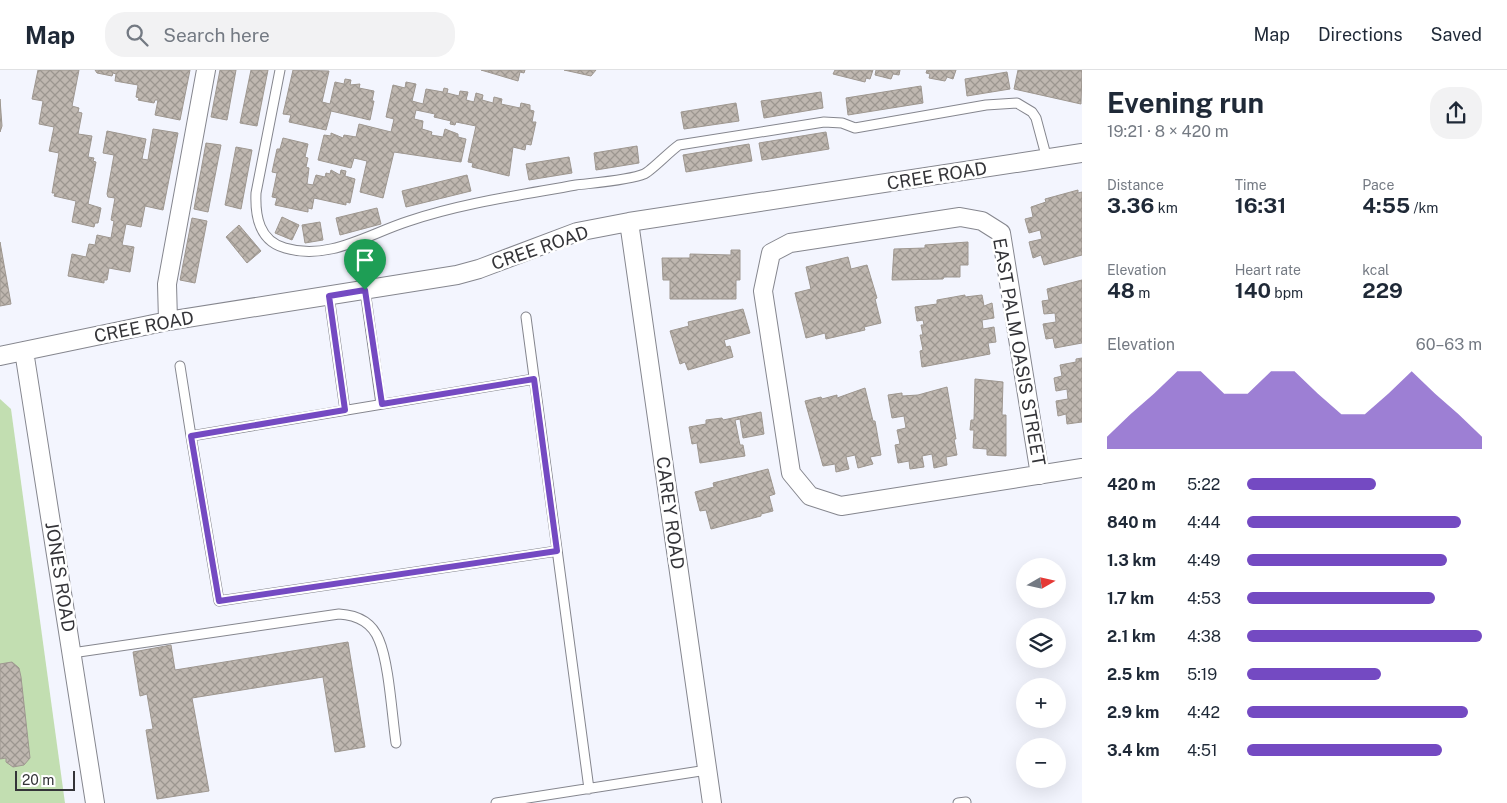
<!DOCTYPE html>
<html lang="en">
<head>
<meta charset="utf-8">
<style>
	body { margin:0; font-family:"Public Sans",sans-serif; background:#f2f2f3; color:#1f2937; height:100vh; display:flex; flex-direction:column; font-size:19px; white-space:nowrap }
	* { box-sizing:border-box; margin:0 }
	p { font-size:16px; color:#747a83 }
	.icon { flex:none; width:28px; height:28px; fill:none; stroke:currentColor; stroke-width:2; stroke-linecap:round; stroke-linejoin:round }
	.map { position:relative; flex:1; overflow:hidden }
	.drawer { display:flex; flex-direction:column; background:#fff; width:425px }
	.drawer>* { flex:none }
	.needle { width:32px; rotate:81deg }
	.fabs { position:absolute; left:1016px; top:488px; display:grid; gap:10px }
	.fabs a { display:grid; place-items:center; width:50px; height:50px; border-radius:50%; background:#fff; box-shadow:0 5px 20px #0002; font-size:25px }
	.scale { position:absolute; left:15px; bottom:12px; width:60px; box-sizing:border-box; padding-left:5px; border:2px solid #343438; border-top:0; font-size:14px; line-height:18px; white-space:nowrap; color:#343438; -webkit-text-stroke:4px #fff; paint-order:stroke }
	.pin { position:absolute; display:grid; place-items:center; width:42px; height:42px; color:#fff; margin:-51px -21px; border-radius:50% 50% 50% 0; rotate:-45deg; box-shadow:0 0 5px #0007 }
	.pin .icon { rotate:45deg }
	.round { display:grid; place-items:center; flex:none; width:52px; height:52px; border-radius:20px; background:#f2f2f3 }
	.headline { display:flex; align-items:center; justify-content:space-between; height:85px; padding:0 25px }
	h1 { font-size:28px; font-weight:700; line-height:38px }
	.stats { display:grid; grid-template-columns:repeat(3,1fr); gap:8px; height:85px; padding:5px 25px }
	.stats div { display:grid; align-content:center }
	.stats b { font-size:21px; font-weight:700 }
	.stats small { font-size:14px; font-weight:400 }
	.stats p { font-size:14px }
	.chart { height:140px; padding:10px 25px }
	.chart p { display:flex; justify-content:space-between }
	.chart svg { width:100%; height:90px; margin-top:5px; fill:#744ac2; opacity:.7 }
	ul { padding:0 25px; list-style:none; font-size:16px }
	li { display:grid; grid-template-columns:80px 60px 1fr; align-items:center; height:38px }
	li i { height:12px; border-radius:6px; background:#744ac2 }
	header { display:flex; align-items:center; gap:30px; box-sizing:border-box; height:70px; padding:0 25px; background:#fff; border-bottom:1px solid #e0e1e3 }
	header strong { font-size:24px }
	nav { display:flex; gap:28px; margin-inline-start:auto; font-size:18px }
	.search { width:350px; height:45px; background:#f2f2f3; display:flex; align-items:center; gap:12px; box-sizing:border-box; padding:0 18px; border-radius:20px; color:#747a83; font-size:19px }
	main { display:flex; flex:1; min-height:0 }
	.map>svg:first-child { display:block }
	.park { fill:#c2deb1 }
	.building { fill:url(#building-cross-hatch); stroke:#9e9790 }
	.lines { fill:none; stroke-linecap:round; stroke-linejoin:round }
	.service-casing { stroke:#85868e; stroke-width:11 }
	.minor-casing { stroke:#85868e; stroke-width:20 }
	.service { stroke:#fff; stroke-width:9 }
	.minor { stroke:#fff; stroke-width:18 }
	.route-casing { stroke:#fff; stroke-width:10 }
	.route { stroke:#744ac2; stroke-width:6 }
	.labels { text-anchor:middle; stroke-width:5; stroke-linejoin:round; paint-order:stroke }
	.street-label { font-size:18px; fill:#343438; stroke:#fff }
</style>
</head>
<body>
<header>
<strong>Map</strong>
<div class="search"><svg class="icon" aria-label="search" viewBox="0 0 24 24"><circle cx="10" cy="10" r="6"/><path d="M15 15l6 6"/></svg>Search here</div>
<nav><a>Map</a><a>Directions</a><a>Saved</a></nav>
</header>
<main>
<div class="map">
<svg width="1082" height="733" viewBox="0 0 1082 733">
	<defs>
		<pattern id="building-cross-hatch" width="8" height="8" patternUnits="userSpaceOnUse" patternTransform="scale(1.25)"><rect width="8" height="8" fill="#bfb7b0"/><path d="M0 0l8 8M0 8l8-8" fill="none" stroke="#9c9690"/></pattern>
	</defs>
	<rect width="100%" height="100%" fill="#f3f5fe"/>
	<path class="park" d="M0,329L11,339L65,733H0Z"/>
	<path class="building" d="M38,0H79L72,36L79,38L78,42L82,43L78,64L92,66L88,87L94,88L93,91L96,92L88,134L101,138L98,153H95L94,157L72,152L76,131L54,126L55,123H52L59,83L49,81L54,57L39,54L43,31L32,29Z
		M95,0H190L180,50L155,45L158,30H155L154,33L138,30L139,28L136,27L138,15L115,11L116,4L113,3L112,6L97,3Z
		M220,0H236L227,50L211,47Z
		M251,0H268L257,56L240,53Z
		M293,0L329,1L322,32L330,34L335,12L344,14L345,9L351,10L350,15L360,14L359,18L374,21L372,31H374L370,50L331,41L326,60L289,52L291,45L283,44Z
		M481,0H525L524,3L520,2L518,11Z
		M564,0H596L591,6Z
		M835,0H873L870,9L866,8L865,12L833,4Z
		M876,0H900L899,5L893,4L891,9L875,5Z
		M927,0H956L953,9L947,7L945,11L929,8L930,4L926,3Z
		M1018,0H1082L1081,34L1014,19Z
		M1007,2L1010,19L967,26L965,9Z
		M406,12L416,14L412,31L423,34L426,19L443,22L444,18L448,19L447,23L459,26L460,21L468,22L466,30L474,32L476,23L483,25L482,30L493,33L494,27L502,29L501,34L520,38L521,33L530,35V40L534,41L532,52H536L531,75L526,74L525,80L513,77L509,106L472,97L473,93L468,92L476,56L456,52L455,55L450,54L451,51L434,47L435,44L416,40L414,49L423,51L422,59L432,62L431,65L443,67L445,59L458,64V67L466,69L461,92L394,82L383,128L360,122L367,91L354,88L351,98L318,90L324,65L331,66V63L343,68L344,65L356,67L359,54L391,62L394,49L386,47L393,15L405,18Z
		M921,16L923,33L848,45L846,28Z
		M821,22L823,38L764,48L761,31Z
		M0,29L2,56L0,62Z
		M736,33L739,51L684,59L681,42Z
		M153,59L178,63L163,140L145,136L141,157L126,154L122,175L134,177L130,202L109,198L107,210H104V213L68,206L72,184L86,187L89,174L95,175L97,165L111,168L114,151L111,150L115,128L108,127L107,124L114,85L103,83L107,61L146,69L142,89L148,90Z
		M826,62L829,79L762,90L759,73Z
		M283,68L308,74L305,87L308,88L306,97L309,98L307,114L313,115L316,105L325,107L326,103L330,104L331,100L340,105L341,100L346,101L345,106L355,109L350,133L346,132V135L314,128L312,139L308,138V142L275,135L277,128L272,127L277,103L272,102L277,79H280Z
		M206,73L221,75L208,142L194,139Z
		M749,74L752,91L686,102L683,85Z
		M637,76L639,93L596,100L594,83Z
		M236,77L252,80L241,139L225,135Z
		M569,87L572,103L529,110L526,94Z
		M467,105L471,121L406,137L402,121Z
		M1078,120V123L1082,122V185L1044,195L1041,185L1033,188L1029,172L1042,169L1040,160L1029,163L1025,149L1033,147L1031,137L1046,132L1045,129Z
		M377,138L381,154L340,165L336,148Z
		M282,147L299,155L292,170L275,163Z
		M192,148L207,151L195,213L180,210Z
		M320,152L323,170L305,173L302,155Z
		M239,155L261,181L247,193L226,167Z
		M0,172L11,234L0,236Z
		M968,172V195H960V207H944L943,209L892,210L894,179L925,178V175Z
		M731,180H740V210H736V229H670V210H663L662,188H690V184L731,185Z
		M848,187L851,199L867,195L877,228L875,229L881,253L864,257L865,260L826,269L825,263L806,268L795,223L811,219L806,197Z
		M1082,210V273L1055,278L1053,268L1046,269L1043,254L1056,252L1055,243L1044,244L1042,231L1049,230L1047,219Z
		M965,225V227L982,225L984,236L992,233L994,248L982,250L983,259L994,257L996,272L988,273L990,284L922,297L920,281L923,280L920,265H923L921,255H924L923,250L917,251L915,237L937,234V230Z
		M743,239L750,263L724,270L726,277L730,276L733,287L688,300L685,292L680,294L670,261L689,256L688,252Z
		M1082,288V352L1067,354L1066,344L1058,346L1056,331L1068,329L1067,319L1056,321L1054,308L1062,306L1060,295L1076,292V289Z
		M975,309L1003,312L1002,345H1006V386L987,385V379L973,378L974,360H970L971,350H974Z
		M947,317L956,369H954L957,385L946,387L947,395L934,398L932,384L922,386L924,397L910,399L909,391L898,393L895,375L900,374L897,360L906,358L904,346L892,348L888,325L902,323V326L918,325Z
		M865,318L873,351H875L881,385L870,387L873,394L858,398L855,385L846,387L849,399L836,402L835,394L823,396L805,331L821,327L822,329L837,325V328Z
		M761,342L764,364L743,368L740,349L735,350L740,375H743L745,386L700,393L697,373L692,374L689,357L706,354V350L722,348L723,350Z
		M768,399L775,424L769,426L773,441L761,444V446L711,459L706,440L700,441L695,422L714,417L713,413Z
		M348,572L365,677L335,682L323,607L192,628L209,721L157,729L146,660L153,659L147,624L140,626L133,582L171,575L175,600Z
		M12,592L19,598L21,607L30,688L24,695L13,697L6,692V688L0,689V594Z"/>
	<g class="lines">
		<g class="service-casing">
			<path id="service" d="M280,0L256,123C255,146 259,171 285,178C329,191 368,164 409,151C462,133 521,125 576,115C592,113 631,110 644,104C650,102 670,81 679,75L824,52L842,53L855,58L986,35L1017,33L1032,42L1036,48L1047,89
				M365,220L381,334
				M329,226L345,340
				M526,247L589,719
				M180,296L191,366
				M534,309L191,366L219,531L557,481
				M72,583L339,544C356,545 372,552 379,570C389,593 392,646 396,673
				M496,733L707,700
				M958,733L966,732"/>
		</g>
		<g class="minor-casing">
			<path id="minor" d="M629,152L712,733
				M168,251L167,214L206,0
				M24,281L95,733
				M0,286L168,251L457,205L479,199L577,162L629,152L1082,83
				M1040,405L1001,163L982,151L960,147L790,173L771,183L763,221L791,403L810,426L841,436L1082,398"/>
		</g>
		<use href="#service" class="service"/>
		<use href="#minor" class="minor"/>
	</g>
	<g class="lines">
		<g class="route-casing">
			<path id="route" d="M365,220L382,334L534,309L557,481L219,531L191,366L345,340L329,226Z"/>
		</g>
		<use href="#route" class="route"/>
	</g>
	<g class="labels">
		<g class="street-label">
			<text transform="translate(937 106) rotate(-9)" y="6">CREE ROAD</text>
			<text transform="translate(540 178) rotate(-19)" y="6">CREE ROAD</text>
			<text transform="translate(144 257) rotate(-11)" y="6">CREE ROAD</text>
			<text transform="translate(1019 282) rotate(80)" y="6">EAST PALM OASIS STREET</text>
			<text transform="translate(670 443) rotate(82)" y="6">CAREY ROAD</text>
			<text transform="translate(60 507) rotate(81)" y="6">JONES ROAD</text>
		</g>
	</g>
</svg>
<div class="fabs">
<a><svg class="needle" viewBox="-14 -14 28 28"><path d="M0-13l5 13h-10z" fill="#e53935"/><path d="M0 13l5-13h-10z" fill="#747a83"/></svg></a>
<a><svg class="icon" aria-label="layers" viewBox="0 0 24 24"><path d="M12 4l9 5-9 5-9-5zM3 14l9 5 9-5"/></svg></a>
<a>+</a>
<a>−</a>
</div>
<div class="scale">20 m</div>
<div class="pin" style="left:365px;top:220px;background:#1e9e55"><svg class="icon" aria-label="arrive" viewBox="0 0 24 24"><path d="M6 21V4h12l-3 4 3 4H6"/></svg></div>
</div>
<section class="drawer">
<div class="headline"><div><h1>Evening run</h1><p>19:21 · 8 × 420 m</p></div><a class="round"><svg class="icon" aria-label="share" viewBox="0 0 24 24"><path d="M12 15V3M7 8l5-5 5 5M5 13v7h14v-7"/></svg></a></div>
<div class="stats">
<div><p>Distance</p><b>3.36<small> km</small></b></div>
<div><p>Time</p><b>16:31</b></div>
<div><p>Pace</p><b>4:55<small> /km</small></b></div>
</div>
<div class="stats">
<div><p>Elevation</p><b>48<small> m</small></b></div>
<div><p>Heart rate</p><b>140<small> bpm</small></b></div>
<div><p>kcal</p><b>229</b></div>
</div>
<div class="chart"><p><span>Elevation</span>60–63 m</p>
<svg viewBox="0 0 160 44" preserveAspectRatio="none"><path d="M0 44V38L10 27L20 17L30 6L40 6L50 17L60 17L70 6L80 6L90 17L100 27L110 27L120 17L130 6L140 17L150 27L160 38V44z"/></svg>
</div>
<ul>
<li><b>420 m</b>5:22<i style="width:55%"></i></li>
<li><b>840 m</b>4:44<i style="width:91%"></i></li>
<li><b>1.3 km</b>4:49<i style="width:85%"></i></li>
<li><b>1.7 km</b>4:53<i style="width:80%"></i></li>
<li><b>2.1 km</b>4:38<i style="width:100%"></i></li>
<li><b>2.5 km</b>5:19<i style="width:57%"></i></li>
<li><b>2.9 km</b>4:42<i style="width:94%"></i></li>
<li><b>3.4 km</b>4:51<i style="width:83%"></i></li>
</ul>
</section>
</main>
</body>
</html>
